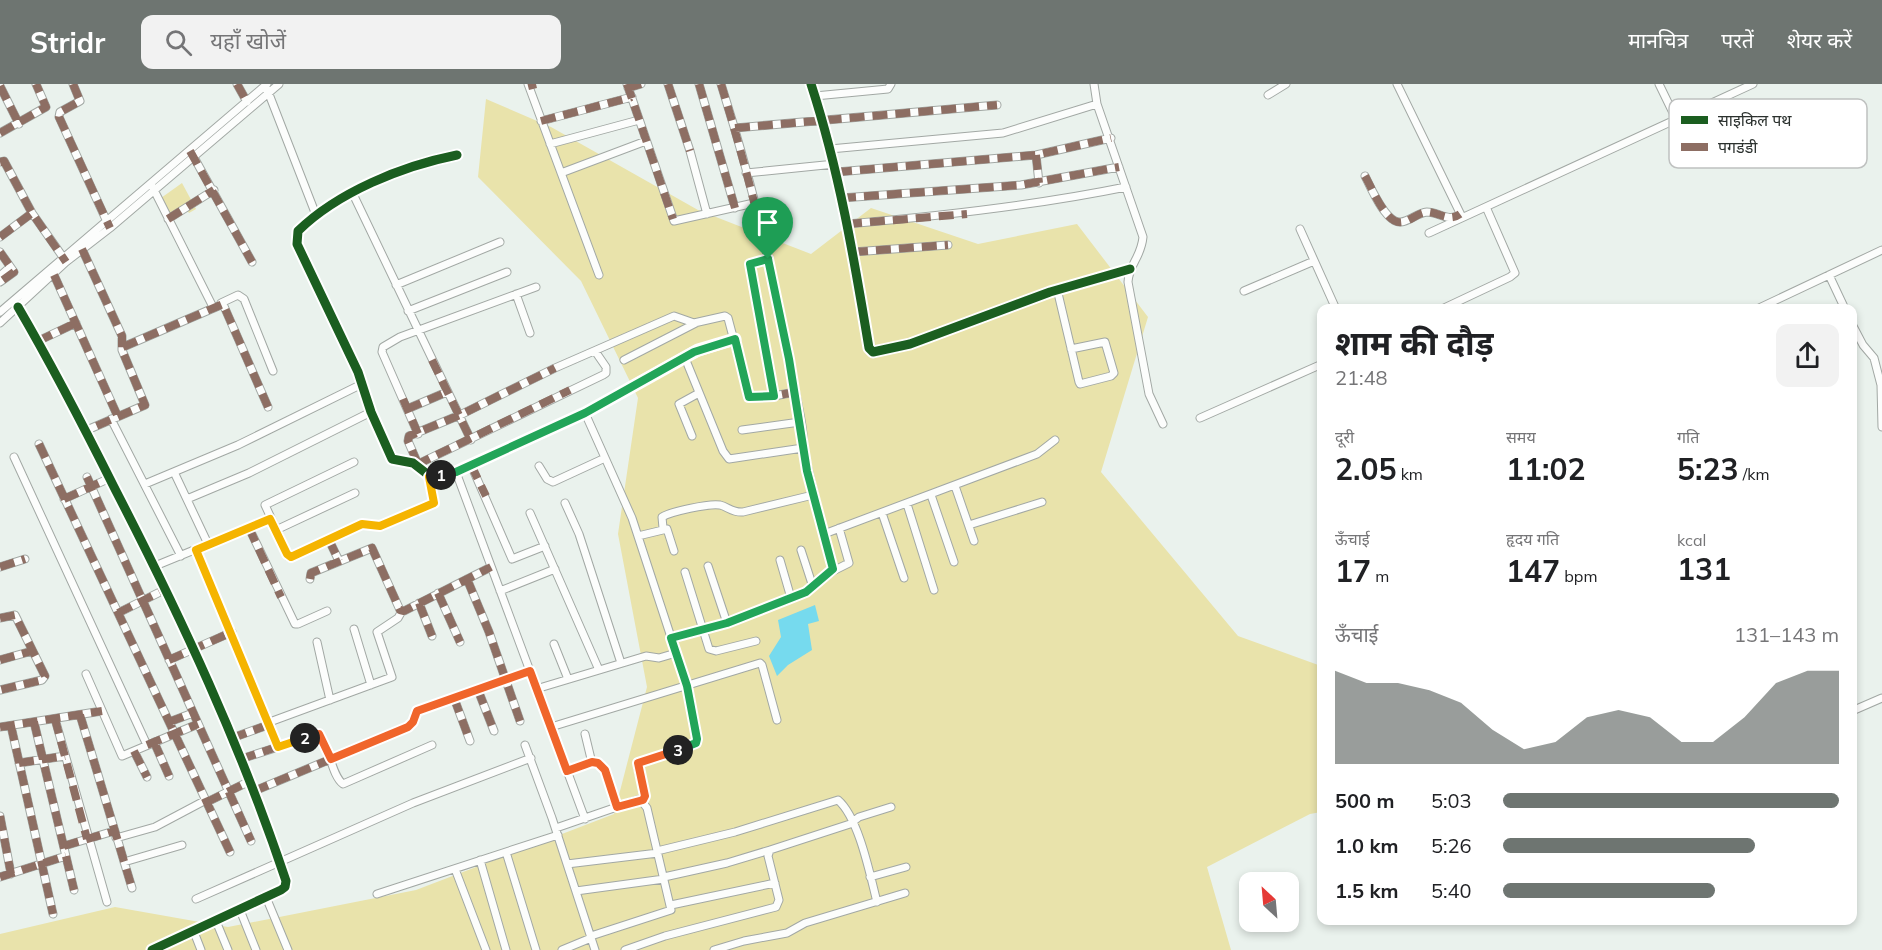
<!DOCTYPE html>
<html lang="hi">
<head>
<meta charset="utf-8">
<style>
	body { margin:0; font-family:Mulish,"Noto Sans Devanagari",sans-serif; background:#f2f2f2; color:#202124; height:100vh; display:flex; flex-direction:column; font-size:22px; white-space:nowrap }
	* { box-sizing:border-box; margin:0 }
	p { font-size:20px; color:#757577 }
	.icon { flex:none; width:33px; height:33px; fill:none; stroke:currentColor; stroke-width:2; stroke-linecap:round; stroke-linejoin:round }
	.map { position:relative; flex:1; overflow:hidden }
	.drawer { position:absolute; left:1317px; top:220px; width:540px; height:621px; display:flex; flex-direction:column; background:#fff; border-radius:12px; box-shadow:0 3px 9px #0003 }
	.drawer>* { flex:none }
	.needle { width:39px; rotate:334deg }
	.fabs { position:absolute; left:1239px; top:788px; display:grid; gap:12px }
	.fabs a { display:grid; place-items:center; width:60px; height:60px; border-radius:12px; background:#fff; box-shadow:0 3px 9px #0003; font-size:30px }
	.pin { position:absolute; display:grid; place-items:center; width:51px; height:51px; color:#fff; margin:-62px -26px; border-radius:50% 50% 50% 0; rotate:-45deg; box-shadow:0 0 6px #0007 }
	.pin .icon { rotate:45deg }
	.km { position:absolute; width:30px; height:30px; margin:-15px; border-radius:50%; background:#222; color:#fff; font-size:16px; line-height:30px; text-align:center }
	.round { display:grid; place-items:center; flex:none; width:63px; height:63px; border-radius:12px; background:#f2f2f2 }
	.overview { display:flex; align-items:center; justify-content:space-between; height:102px; padding:0 18px }
	h1 { font-size:33px; font-weight:700; line-height:45px }
	.stats { display:grid; grid-template-columns:repeat(3,1fr); gap:9px; height:102px; padding:6px 18px }
	.stats div { display:grid; align-content:center }
	.stats b { font-size:30px; font-weight:700 }
	.stats small { font-size:16px; font-weight:400 }
	.stats p { font-size:16px }
	.chart { height:168px; padding:12px 18px }
	.chart p { display:flex; justify-content:space-between }
	.chart svg { width:100%; height:108px; margin-top:6px; fill:#6e7571; opacity:.7 }
	ul { padding:0 18px; list-style:none; font-size:20px }
	li { display:grid; grid-template-columns:96px 72px 1fr; align-items:center; height:45px }
	li i { height:15px; border-radius:8px; background:#6e7571 }
	header { display:flex; align-items:center; gap:36px; box-sizing:border-box; height:84px; padding:0 30px; background:#6e7571; color:#fff }
	header strong { font-size:28px }
	nav { display:flex; gap:33px; margin-inline-start:auto; font-size:21px }
	.search { width:420px; height:54px; background:#f2f2f2; display:flex; align-items:center; gap:15px; box-sizing:border-box; padding:0 21px; border-radius:12px; color:#757577; font-size:22px }
	.map>svg:first-child { display:block }
	.green { fill:#e9e3ab }
	.water { fill:#76daee }
	.lines { fill:none; stroke-linecap:round; stroke-linejoin:round }
	.minor-casing { stroke:#a2a8a4; stroke-width:9 }
	.minor { stroke:#fcfdfc; stroke-width:7 }
	.quiet { stroke:#8d6e63; stroke-width:8; stroke-dasharray:15 8; stroke-linecap:butt }
	.cycleway-casing { stroke:#fff; stroke-width:13 }
	.cycleway { stroke:#1b5e20; stroke-width:9 }
	.split-1-casing { stroke:#fff; stroke-width:12 }
	.split-2-casing { stroke:#fff; stroke-width:12 }
	.split-3-casing { stroke:#fff; stroke-width:12 }
	.split-4-casing { stroke:#fff; stroke-width:12 }
	.split-1 { stroke:#22a559; stroke-width:8 }
	.split-2 { stroke:#f5b400; stroke-width:8 }
	.split-3 { stroke:#f0652b; stroke-width:8 }
	.split-4 { stroke:#22a559; stroke-width:8 }
	.key { fill:#fff; stroke:#bfc1c0; stroke-width:1.5 }
	.key-label { font-size:16px; fill:#2b312e }
</style>
</head>
<body>
<header>
<strong>Stridr</strong>
<div class="search"><svg class="icon" aria-label="search" viewBox="0 0 24 24"><circle cx="10" cy="10" r="6"/><path d="M15 15l6 6"/></svg>यहाँ खोजें</div>
<nav><a>मानचित्र</a><a>परतें</a><a>शेयर करें</a></nav>
</header>
<div class="map">
<svg width="1882" height="866" viewBox="0 0 1882 866">
	<rect width="100%" height="100%" fill="#eaf2ed"/>
	<path class="green" d="M486,15L551,43L698,126L811,170L871,124L978,160L1077,140L1148,233L1101,388L1238,552L1321,582V728L1310,730L1207,783L1231,866H0V850L115,823L228,843L416,806L614,730L647,603L618,450L638,314L581,197L478,93Z
		M182,99L196,125L189,129L186,125L172,133L161,114Z"/>
	<path class="water" d="M815,521L819,537L808,540L812,566L788,581L777,592L769,572L781,553L778,536Z"/>
	<g class="lines">
		<g class="minor-casing">
			<path id="minor" d="M73,0L80,17L60,28L59,33L108,140
				M237,0L247,18
				M528,0L599,191
				M627,0L674,137L754,119
				M668,0L690,67L707,130
				M699,0L735,124
				M811,0C839,86 854,174 869,264L873,268L910,260L1050,208L1130,185
				M1094,0L1097,20L1143,153C1141,174 1129,180 1128,198L1149,310L1163,340
				M1397,0L1462,133
				M1659,0L1677,37
				M0,2L19,40
				M628,4L641,0
				M267,5L316,131
				M1268,11L1286,0
				M815,12L888,5L891,0
				M541,37L632,13
				M735,44L997,21
				M0,49L46,23L36,0
				M550,60L639,36
				M830,65L1003,49L1097,20
				M191,68L252,178
				M457,71C402,82 338,108 298,147L297,160L358,288L371,328L392,375L413,379L431,393L456,388L471,381L585,329L698,266L735,255
				M1036,71L1039,99
				M0,78L4,77L32,129L65,176
				M837,88L1036,71L1111,54
				M561,89L646,57
				M746,89L835,80
				M1365,92C1371,104 1386,140 1401,138C1410,137 1417,129 1427,128C1439,128 1448,138 1459,131
				M152,102L213,223
				M353,110L471,356
				M841,114L1021,101L1119,83
				M168,135L214,106
				M847,140C941,132 1033,122 1126,103
				M1300,145L1336,225
				M1429,149L1753,0
				M0,153L32,129
				M82,165L122,252V266L145,321L87,346
				M0,168L14,188L0,198
				M853,168L948,161
				M768,175L750,180L774,312L795,308
				M54,191L118,333
				M1829,191L1845,225
				M0,192L10,183
				M396,201L500,158
				M1057,205L1079,298L1080,300L1111,292L1114,289L1105,258L1071,265
				M1244,207L1314,177
				M516,210L530,249
				M221,219L238,211L244,215L273,287
				M18,223C53,283 85,345 116,407C181,533 241,662 286,797L285,803L281,806L152,866
				M1442,225L1510,193L1515,189L1486,123
				M1757,225L1882,166
				M408,227L507,188
				M0,228L267,0
				M0,239L66,178L110,144L279,0
				M1852,240L1863,261L1874,274L1881,301L1882,343
				M38,257L76,239
				M123,263L223,220L268,323
				M685,274L723,367L729,375L803,364C805,345 796,313 792,292C775,194 751,95 721,0
				M624,276L696,239
				M407,325L447,308
				M585,329L632,434L687,602L697,655L691,662L638,679C636,692 648,704 643,716
				M1200,334L1322,280
				M111,335L181,472
				M742,346L800,338
				M418,350L382,268L383,263L400,253L536,203
				M692,352L679,320L699,309
				M39,360L230,768
				M14,373L147,661
				M354,378L265,421L289,473L361,440L380,442L434,419L429,393
				M418,380L408,357L409,352L460,331L555,284L674,232L694,239L725,232L728,234L749,313L774,312
				M416,381L603,291L606,289V283L595,267
				M471,381L512,475L545,462
				M539,382L547,395L553,398L605,374
				M174,388L208,460
				M456,388L585,735
				M87,393L251,757
				M145,400L238,361L362,300
				M955,402L974,457
				M931,411L954,478
				M64,415L110,394
				M187,415L249,389L371,328
				M565,419L579,450L621,579
				M907,420L934,506
				M530,429L599,586
				M882,429L904,494
				M969,441L1042,418
				M249,444L295,540H298L327,527
				M663,444L662,433C670,428 709,419 720,421C728,423 733,429 743,428L813,411
				M276,446L355,409
				M824,450L1037,370L1055,356
				M638,452L667,445L674,467
				M329,456L339,477
				M196,466L278,663
				M801,466L813,503
				M780,476L791,514
				M155,482L270,435
				M708,482L727,539
				M0,483L25,475
				M833,487L849,479L839,444
				M685,488L709,565L716,567L756,557
				M310,495L311,489L372,464L400,526L404,527L491,483
				M467,495L489,548L520,637
				M500,507L555,485
				M438,509L460,558
				M419,519L432,552
				M118,529L166,505
				M0,534L15,531L45,592L42,596L0,606
				M354,545L371,601
				M671,553L727,539L806,508L833,487L803,364
				M317,558L330,616
				M554,560L568,595
				M0,576L32,567
				M169,576L232,548
				M86,590L122,672L198,640
				M536,605L646,572L659,574L676,569
				M478,606L494,647
				M454,614L470,657
				M1852,627L1882,614
				M80,631L132,804
				M55,635L107,818
				M34,638L74,806
				M169,638L193,629
				M267,639L392,593L377,548L398,534L402,527
				M11,642L53,830
				M0,643L102,627
				M551,643L760,579L762,581L777,636
				M232,654L268,641
				M154,658L169,692
				M525,661L552,734L595,866
				M134,667L147,693
				M241,675L318,650C330,662 331,691 343,700L432,661
				M19,679L65,672
				M592,679H599L605,686L617,723
				M567,687L592,679L585,650
				M254,707L408,643L413,638L417,627L530,587
				M207,718L250,697
				M0,732L11,790
				M556,744L640,715L647,724L671,826L591,852
				M116,754L155,743L206,716
				M64,762L114,747
				M657,767L735,748L838,716C859,734 870,791 877,818
				M506,768L536,866
				M480,776L506,866
				M124,778L182,761
				M567,780L658,769
				M455,785L486,866
				M0,793L66,772
				M664,793L727,779L770,766
				M870,793L906,783
				M576,807L664,795
				M377,810L558,751
				M266,813L288,866
				M196,815L413,719L531,674
				M671,821L775,799
				M240,826L256,866
				M216,837L228,866
				M194,848L201,866
				M562,866L591,854
				M625,866L665,852L776,823L779,816L768,772L770,766L850,740L859,733L891,723
				M714,866L744,857L787,849L805,839L905,809"/>
		</g>
		<use href="#minor" class="minor"/>
		<path class="quiet" d="M73,0L80,17L60,28L59,33L110,144
			M237,0L247,18
			M627,0L673,135
			M668,0L690,67
			M699,0L735,124
			M721,0C757,117 784,237 803,358
			M0,2L19,40
			M528,2L536,0
			M628,4L641,0
			M541,37L632,13
			M735,44L997,21
			M0,49L46,23L36,0
			M190,67L252,178
			M1036,71L1039,99
			M0,78L4,77L32,129L66,178
			M837,88L1036,71L1111,54
			M1365,92C1372,104 1386,141 1402,138C1411,137 1418,128 1428,128C1440,129 1449,138 1460,130
			M841,114L1021,101L1119,83
			M168,135L214,106
			M847,140L967,130
			M0,153L32,129
			M82,165L122,252V266L145,321L87,346
			M0,168L14,188L0,198
			M853,168L948,161
			M768,175L750,180L774,312L795,308
			M54,191L118,333
			M38,257L76,239
			M123,263L223,220L268,323
			M432,276L471,356
			M403,315L418,350
			M407,325L447,308
			M39,360L230,768
			M418,380L408,357L409,352L460,331L555,284
			M416,381L570,306
			M471,381L486,412
			M87,393L251,757
			M64,415L110,394
			M249,444L281,513
			M329,456L339,477
			M0,483L25,475
			M310,495L311,489L372,464L400,526L404,527L491,483
			M467,495L489,548L520,637
			M438,509L460,558
			M419,519L432,552
			M118,529L166,505
			M0,534L15,531L45,592L42,596L0,606
			M0,576L32,567
			M169,576L232,548
			M478,606L494,647
			M454,614L470,657
			M422,625L530,587
			M80,631L132,804
			M55,635L87,755
			M34,638L74,806
			M169,638L193,629
			M11,642L53,830
			M0,643L102,627
			M232,654L268,641
			M154,658L169,692
			M147,661L198,640
			M134,667L147,693
			M241,675L313,651
			M19,679L65,672
			M254,707L372,658
			M207,718L250,697
			M0,732L11,790
			M64,762L114,747
			M0,793L66,772"/>
		<g class="cycleway-casing">
			<path id="cycleway" d="M811,0C839,86 854,174 869,264L873,268L910,260L1050,208L1130,185
				M457,71C402,82 338,108 298,147L297,160L358,288L371,328L392,375L413,379L431,393L456,388L471,381L585,329L698,266L735,255
				M18,223C53,283 85,345 116,407C181,533 241,662 286,797L285,803L281,806L152,866"/>
		</g>
		<use href="#cycleway" class="cycleway"/>
	</g>
	<g class="lines">
		<g class="split-1-casing">
			<path id="split-1" d="M441,391L456,388L585,329L694,268L735,255L749,313L774,312L750,180L768,175"/>
		</g>
		<g class="split-2-casing">
			<path id="split-2" d="M305,654L278,663L196,466L270,435L287,470L291,473L362,440L380,442L434,419L429,393L441,391"/>
		</g>
		<g class="split-3-casing">
			<path id="split-3" d="M305,654L319,650L331,675L408,643L413,638L417,627L530,587L567,687L592,678L598,679L605,686L617,723L643,716L645,712L638,679L678,666"/>
		</g>
		<g class="split-4-casing">
			<path id="split-4" d="M678,666L696,659L697,655L687,602L671,554L727,539L806,508L833,485L807,387L789,275L768,175"/>
		</g>
		<use href="#split-1" class="split-1"/>
		<use href="#split-2" class="split-2"/>
		<use href="#split-3" class="split-3"/>
		<use href="#split-4" class="split-4"/>
	</g>
	<rect x="1669" y="15" width="198" height="69" rx="9" class="key"/>
	<rect x="1681" y="32" width="27" height="8" fill="#1b5e20"/>
	<rect x="1681" y="59" width="27" height="8" fill="#8d6e63"/>
	<g class="key-label">
		<text x="1718" y="42">साइकिल पथ</text>
		<text x="1718" y="69">पगडंडी</text>
	</g>
</svg>
<div class="fabs">
<a><svg class="needle" viewBox="-14 -14 28 28"><path d="M0-13l5 13h-10z" fill="#e53935"/><path d="M0 13l5-13h-10z" fill="#757577"/></svg></a>
</div>
<div class="pin" style="left:768px;top:175px;background:#1e9e55"><svg class="icon" aria-label="arrive" viewBox="0 0 24 24"><path d="M6 21V4h12l-3 4 3 4H6"/></svg></div>
<b class="km" style="left:441px;top:391px">1</b>
<b class="km" style="left:305px;top:654px">2</b>
<b class="km" style="left:678px;top:666px">3</b>
<section class="drawer">
<div class="overview"><div><h1>शाम की दौड़</h1><p>21:48</p></div><a class="round"><svg class="icon" aria-label="share" viewBox="0 0 24 24"><path d="M12 15V3M7 8l5-5 5 5M5 13v7h14v-7"/></svg></a></div>
<div class="stats">
<div><p>दूरी</p><b>2.05<small> km</small></b></div>
<div><p>समय</p><b>11:02</b></div>
<div><p>गति</p><b>5:23<small> /km</small></b></div>
</div>
<div class="stats">
<div><p>ऊँचाई</p><b>17<small> m</small></b></div>
<div><p>हृदय गति</p><b>147<small> bpm</small></b></div>
<div><p>kcal</p><b>131</b></div>
</div>
<div class="chart"><p><span>ऊँचाई</span>131–143 m</p>
<svg viewBox="0 0 160 44" preserveAspectRatio="none"><path d="M0 44V6L10 11L20 11L30 14L40 19L50 30L60 38L70 35L80 25L90 22L100 25L110 35L120 35L130 25L140 11L150 6L160 6V44z"/></svg>
</div>
<ul>
<li><b>500 m</b>5:03<i style="width:100%"></i></li>
<li><b>1.0 km</b>5:26<i style="width:75%"></i></li>
<li><b>1.5 km</b>5:40<i style="width:63%"></i></li>
</ul>
</section>
</div>
</body>
</html>
